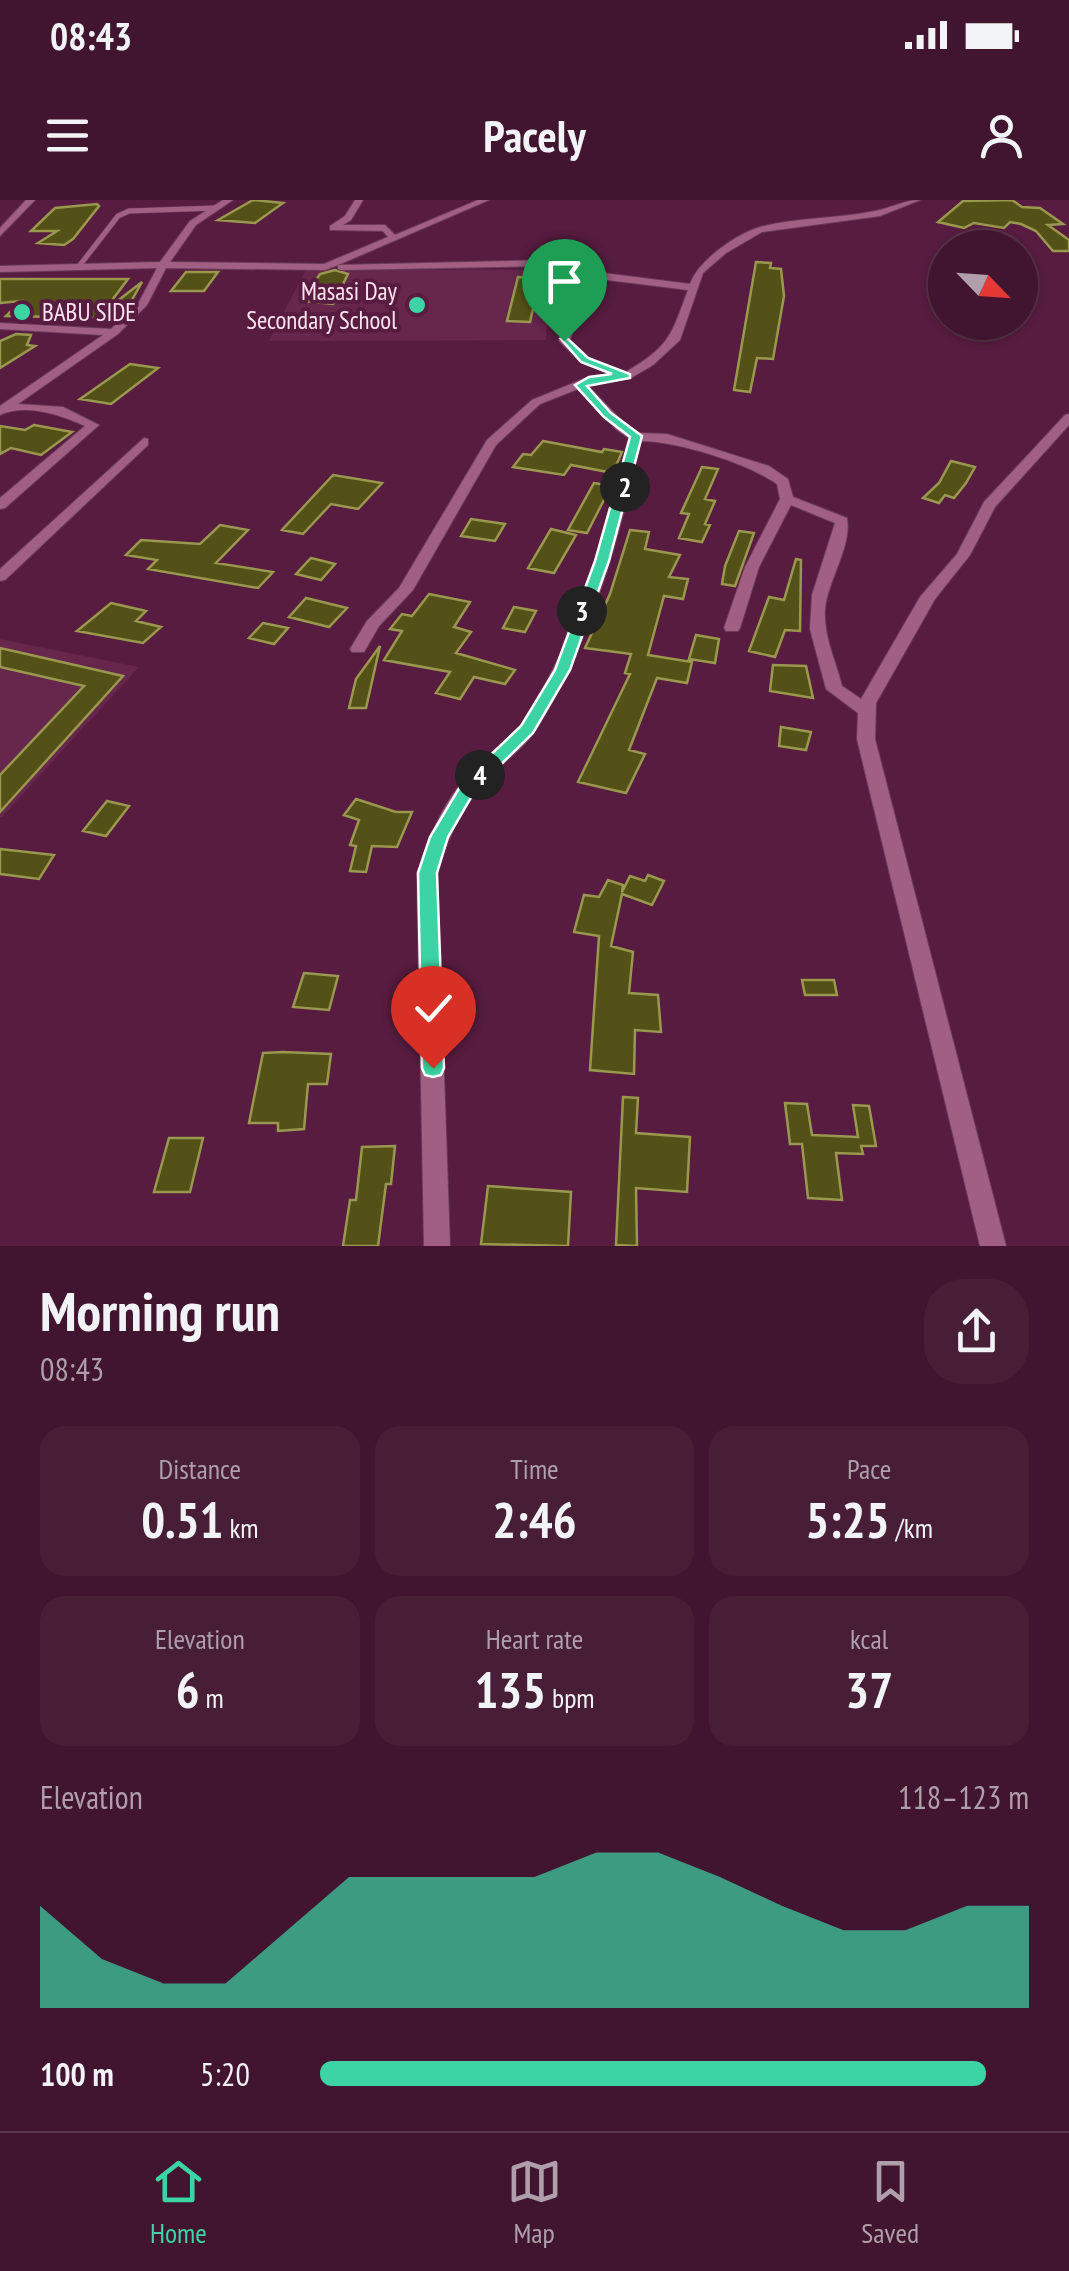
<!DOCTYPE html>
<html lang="en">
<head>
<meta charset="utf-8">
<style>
	body { margin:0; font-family:"PT Sans Narrow",sans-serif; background:#481e37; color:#f1f3f6; height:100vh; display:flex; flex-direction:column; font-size:38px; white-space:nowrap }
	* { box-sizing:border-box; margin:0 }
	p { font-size:32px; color:#ae9faa }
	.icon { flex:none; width:55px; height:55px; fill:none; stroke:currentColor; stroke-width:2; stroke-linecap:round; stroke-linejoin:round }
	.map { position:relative; height:1046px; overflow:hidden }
	.side { display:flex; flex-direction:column; background:#41152f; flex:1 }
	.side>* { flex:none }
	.needle { width:65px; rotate:115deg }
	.tools { position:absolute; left:928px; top:30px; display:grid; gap:20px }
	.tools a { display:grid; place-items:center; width:110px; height:110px; border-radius:50%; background:#41152f; box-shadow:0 2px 8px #0004,0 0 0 2px #5a344b; font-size:50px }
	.pin { position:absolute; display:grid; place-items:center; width:85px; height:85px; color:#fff; margin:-102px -42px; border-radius:50% 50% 50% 0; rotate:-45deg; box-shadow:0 0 10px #0007 }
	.pin .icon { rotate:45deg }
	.km { position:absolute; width:50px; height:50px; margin:-25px; border-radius:50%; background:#222; color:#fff; font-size:28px; line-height:50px; text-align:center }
	.round { display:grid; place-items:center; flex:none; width:105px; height:105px; border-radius:40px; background:#481e37 }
	.summary { display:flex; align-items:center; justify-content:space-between; height:170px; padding:0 40px }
	h1 { font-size:55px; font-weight:700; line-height:75px }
	.figures { display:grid; grid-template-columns:repeat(3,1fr); gap:15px; height:170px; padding:10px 40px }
	.figures div { display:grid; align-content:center; border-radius:25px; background:#481e37; text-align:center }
	.figures b { font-size:50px; font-weight:700 }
	.figures small { font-size:28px; font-weight:400 }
	.figures p { font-size:28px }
	.chart { height:280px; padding:20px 40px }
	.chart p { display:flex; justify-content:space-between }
	.chart svg { width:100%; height:180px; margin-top:10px; fill:#3cd4a4; opacity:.7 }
	ul { padding:0 40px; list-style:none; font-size:32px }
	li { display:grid; grid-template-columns:160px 120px 1fr; align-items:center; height:75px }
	li i { height:25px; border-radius:12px; background:#3cd4a4 }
	.status { display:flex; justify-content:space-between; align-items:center; height:70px; padding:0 50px; background:#41152f; direction:ltr }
	.status svg { height:28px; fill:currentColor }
	header { display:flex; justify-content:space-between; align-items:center; height:130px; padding:0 40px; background:#41152f; font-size:45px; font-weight:700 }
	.dock { display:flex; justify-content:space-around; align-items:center; height:140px; border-top:2px solid #5a344b; background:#41152f; font-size:28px; color:#ae9faa }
	.dock a { display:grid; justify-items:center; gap:5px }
	.dock .current { color:#3cd4a4 }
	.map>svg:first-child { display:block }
	.built { fill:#67264c }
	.building { fill:#535117; stroke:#9a984e; stroke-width:2.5 }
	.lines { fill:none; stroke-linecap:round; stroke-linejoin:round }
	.lane-casing { stroke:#6b3b5a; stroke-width:6 }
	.street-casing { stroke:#6b3b5a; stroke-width:2 }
	.lane { stroke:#a15f83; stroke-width:5 }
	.street { fill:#a15f83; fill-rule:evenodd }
	.route { fill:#3cd4a4; stroke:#fff; stroke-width:2.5 }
	.poi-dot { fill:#3cd4a4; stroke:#571c3f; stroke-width:4 }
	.labels { text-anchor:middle; stroke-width:8; stroke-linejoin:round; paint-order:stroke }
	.far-poi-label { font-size:25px; fill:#fbe4ef; stroke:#571c3f; text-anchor:end }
</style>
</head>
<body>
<div class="status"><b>08:43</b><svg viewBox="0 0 49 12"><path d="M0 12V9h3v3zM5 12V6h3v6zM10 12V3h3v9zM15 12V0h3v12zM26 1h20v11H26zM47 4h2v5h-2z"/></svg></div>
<header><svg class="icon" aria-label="menu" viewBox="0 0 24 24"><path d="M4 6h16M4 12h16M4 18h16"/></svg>Pacely<svg class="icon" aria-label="person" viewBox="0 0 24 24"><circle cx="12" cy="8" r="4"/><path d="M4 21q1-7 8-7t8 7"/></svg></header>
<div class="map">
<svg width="1069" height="1046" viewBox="0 0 1069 1046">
	<rect width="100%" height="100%" fill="#571c3f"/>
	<path class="built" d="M306,69L550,70L546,140L269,141Z
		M0,439L139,467L2,617H0Z"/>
	<path class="building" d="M253,0L283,3L255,23L218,20Z
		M1012,0L1022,7L1040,8L1063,24L1048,25L1069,40V51H1053L1036,31L1021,24L1010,22L1004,28L974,23L964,28L938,22L963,1Z
		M97,4L99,6L73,39L64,45L38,43L57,31H31L55,8Z
		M756,62L771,63L770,68L781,69L784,96L773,159L757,158L750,192L734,190Z
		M335,70L348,74L333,104L302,101L320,74Z
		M186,72H218L204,91H171Z
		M518,77L540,78L530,122L507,121Z
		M0,79H128L113,99L116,102L142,82L128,107L117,118L6,116L21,101L0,103Z
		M16,134L31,135L27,145L35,146L0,168V141Z
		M130,164L158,168L111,204L80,199Z
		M34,225L72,232L41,255L11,248L0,254V226L25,230Z
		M543,241L602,252L604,249L622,252L613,273L571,265L564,275L513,267L523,254L531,255Z
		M951,261L975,267L966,283L954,298L945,295L939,303L923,298L939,283Z
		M702,267L718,269L705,299L715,301L705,324L710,325L702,342L679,338L689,314L681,313Z
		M333,275L382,283L358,309L331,304L303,334L282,330Z
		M594,283L611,286L587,333L568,330Z
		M471,319L505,324L495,341L461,336Z
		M220,325L248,330L216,363L273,372L258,388L148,369L157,360L126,355L141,340L200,344Z
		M551,329L576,335L554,373L528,368Z
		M630,330L649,332L645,349L680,355L669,377L688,379L683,399L664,396L648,455L692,462L687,483L657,478L629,550L645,554L626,593L578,582L630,474L625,473L631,454L585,448L610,394Z
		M739,331L754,333L735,386L722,384L725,366Z
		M311,358L335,364L321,380L296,374Z
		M796,359L801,360L800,431L785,430L775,457L749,451L769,397L784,400Z
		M429,394L470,402L454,427L471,432L456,453L515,470L505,484L474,477L460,499L436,493L450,472L384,460L402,431L390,429L402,414L412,416Z
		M306,398L347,408L329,427L289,417Z
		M111,403L146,411L136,421L161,427L143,443L77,431Z
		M514,407L536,411L525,432L503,428Z
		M263,423L288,428L274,444L249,438Z
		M696,435L719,439L715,463L689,459Z
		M380,446L366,508H349L356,479Z
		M0,448L123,476L0,612V575L84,486L0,467Z
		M773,465L806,466L813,498L770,491Z
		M781,527L811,532L806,550L779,546Z
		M356,599L396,612H412L397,647L372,646L366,672L350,671L356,646L350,645L359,620L344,615Z
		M107,601L129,606L106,636L83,631Z
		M0,649L54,655L39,679L0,674Z
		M648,675L664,681L652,705L622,694L611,746L633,752L629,793L658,795L661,832L635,830L634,874L590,870L599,736L574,732L584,695L599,697L608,680L623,685L622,692L630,676L645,681Z
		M304,773L338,776L329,810L293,807Z
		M802,780H834L837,795H805Z
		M283,852L331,854L327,884H308L304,929L278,931V923H249L263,853Z
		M623,897L638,898L636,933L690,937L687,992L636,988L637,1046L616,1045Z
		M785,903L807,904L812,935L858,937L853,905L869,906L876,946H861L863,954L836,953L842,1000L808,998L802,944H790Z
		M169,938H203L190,992H154Z
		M395,946L391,984H386L378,1046H343L350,1000H356L362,947Z
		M488,986L571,992L568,1046L481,1044Z"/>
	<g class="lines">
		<g class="lane-casing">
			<path id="lane" d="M80,65L118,16L129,11L216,8"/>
		</g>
		<g class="street-casing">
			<path id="street" d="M26,0H35L0,36V28Z
				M223,0H233L196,25L170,62L324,64L388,37L383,31L330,30V26L345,16L355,0H363L351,20L343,25H385L395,35L478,0H489L338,65L551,60L572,69L690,84C698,61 736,34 760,27C797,17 838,19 875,11C891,8 904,0 920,0L880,16L762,32L726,53L703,73L680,140L653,165L631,178L587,185L625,224L639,233L667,234L769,266L788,279L793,297L847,318C852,347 828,379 825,409C823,436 836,461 842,486L861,499L920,397L957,354L984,302L1065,215L1069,214V225L995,307L970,355L935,399L876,503L875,539L1006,1046H980L857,539L858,513L826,489L810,429L812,395L835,323L791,305L759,367L740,428L738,431H726L724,428L745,367L780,299L777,284C747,263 677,241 641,241C619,338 592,437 540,523C527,546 505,560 487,578C461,605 448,639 437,673L450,1046H424L417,673C429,637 444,600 471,572C489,554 512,540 526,518C579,434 605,334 629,238L617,230L578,189L540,204L496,245L413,390L379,426L364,452H352L350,449L367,421L399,388L487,240L532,200L588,177L612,174L581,162L559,141L567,118L566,73L549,66L341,70L338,69V65L325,70L166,68L147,105L118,134L18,204L63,207L99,225L5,308L0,309V298L85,226C61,215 25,203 0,215V206L103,135L0,129V123L111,129L139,102L157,68L0,72V66L160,62L190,21ZM575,76L688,90C671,136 670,146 626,172L589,158L570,140L577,118Z
				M144,238L148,239V245L5,380L0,381V369Z"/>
		</g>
		<use href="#lane" class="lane"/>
		<use href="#street" class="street"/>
	</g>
	<path class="route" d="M561,139H568L588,158L630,174V178L587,186L611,213L642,236L609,361L570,470L533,533L476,589L448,637L437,673L444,868L441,875L433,877L425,875L422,868L418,673L430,637L464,580L521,526L555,470L595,361L630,237L604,217L575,185L589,177L612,174L581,162Z"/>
	<g class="poi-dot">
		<circle cx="417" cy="105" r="10"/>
		<circle cx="22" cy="112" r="10"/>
	</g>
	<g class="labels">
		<g class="far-poi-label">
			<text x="397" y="100">Masasi Day<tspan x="397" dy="29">Secondary School</tspan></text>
			<text x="42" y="121" text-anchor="start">BABU SIDE</text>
		</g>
	</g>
</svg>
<div class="tools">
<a><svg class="needle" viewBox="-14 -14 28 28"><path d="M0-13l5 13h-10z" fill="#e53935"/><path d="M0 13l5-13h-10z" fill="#ae9faa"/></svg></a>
</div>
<div class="pin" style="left:564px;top:141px;background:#1e9e55"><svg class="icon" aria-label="arrive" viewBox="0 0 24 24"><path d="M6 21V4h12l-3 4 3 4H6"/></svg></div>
<div class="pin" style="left:433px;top:868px;background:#d93025"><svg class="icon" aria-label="check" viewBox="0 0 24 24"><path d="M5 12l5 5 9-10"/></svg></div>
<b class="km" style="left:625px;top:287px">2</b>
<b class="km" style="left:582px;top:411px">3</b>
<b class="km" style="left:480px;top:575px">4</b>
</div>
<section class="side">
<div class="summary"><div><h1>Morning run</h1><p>08:43</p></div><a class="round"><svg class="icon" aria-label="share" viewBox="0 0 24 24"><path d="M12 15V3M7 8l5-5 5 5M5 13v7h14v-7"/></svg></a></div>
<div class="figures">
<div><p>Distance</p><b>0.51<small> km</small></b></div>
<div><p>Time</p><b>2:46</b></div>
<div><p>Pace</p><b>5:25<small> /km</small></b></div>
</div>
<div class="figures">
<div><p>Elevation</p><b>6<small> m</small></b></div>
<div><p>Heart rate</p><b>135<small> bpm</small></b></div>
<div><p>kcal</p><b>37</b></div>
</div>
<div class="chart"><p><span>Elevation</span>118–123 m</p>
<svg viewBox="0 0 160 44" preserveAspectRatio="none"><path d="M0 44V19L10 32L20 38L30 38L40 25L50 12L60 12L70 12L80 12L90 6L100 6L110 12L120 19L130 25L140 25L150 19L160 19V44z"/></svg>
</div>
<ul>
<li><b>100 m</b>5:20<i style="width:94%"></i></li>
</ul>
</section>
<nav class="dock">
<a class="current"><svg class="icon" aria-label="home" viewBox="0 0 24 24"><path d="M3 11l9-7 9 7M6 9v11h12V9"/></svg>Home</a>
<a><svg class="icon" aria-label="map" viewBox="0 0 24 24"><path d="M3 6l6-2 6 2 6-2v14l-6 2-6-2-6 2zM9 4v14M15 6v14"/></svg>Map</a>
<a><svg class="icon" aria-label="saved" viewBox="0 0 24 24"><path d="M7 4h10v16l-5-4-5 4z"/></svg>Saved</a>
</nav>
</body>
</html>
